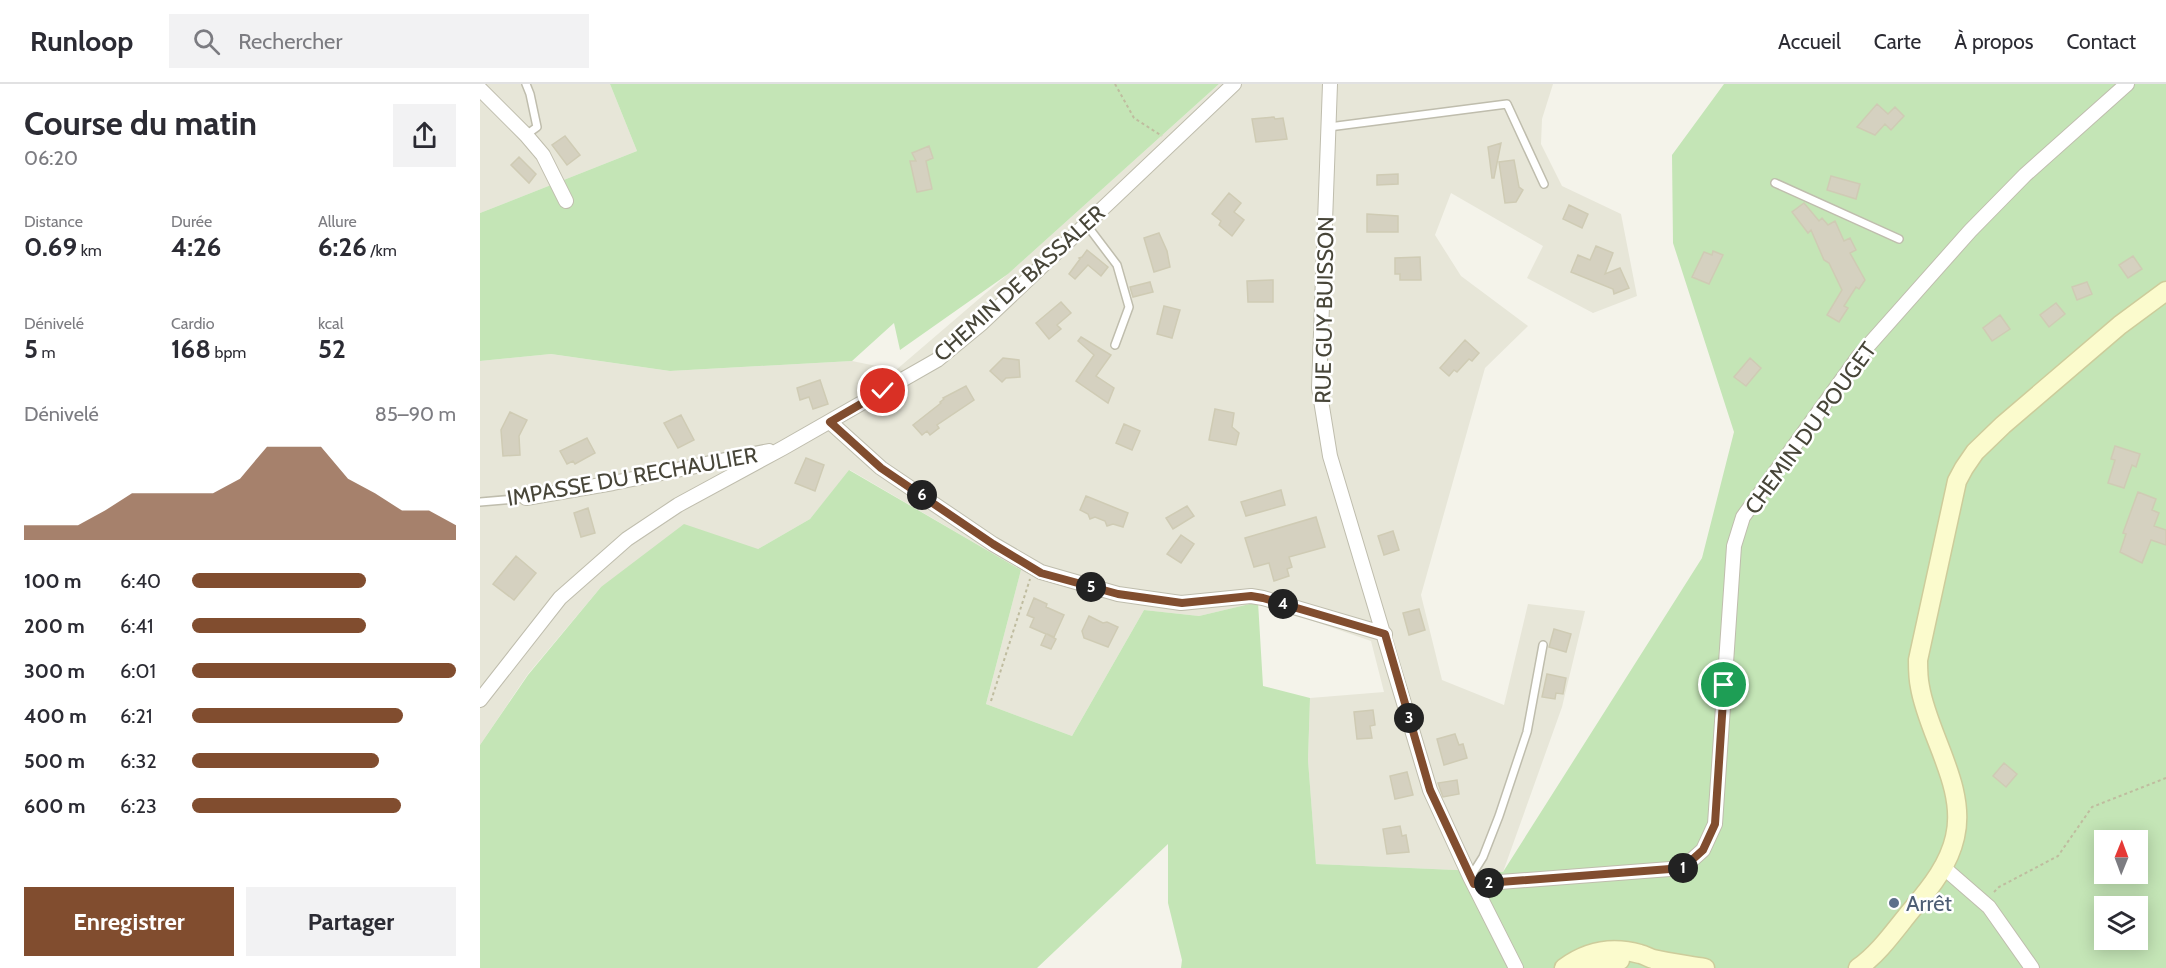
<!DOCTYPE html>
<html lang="fr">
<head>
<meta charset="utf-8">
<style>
	body { margin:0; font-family:Cabin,sans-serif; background:#f2f2f3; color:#2b2b33; height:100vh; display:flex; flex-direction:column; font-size:22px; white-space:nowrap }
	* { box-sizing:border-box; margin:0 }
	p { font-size:20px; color:#7c7c81 }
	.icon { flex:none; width:33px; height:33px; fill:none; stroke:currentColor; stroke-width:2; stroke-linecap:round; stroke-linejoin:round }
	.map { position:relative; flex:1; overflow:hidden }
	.drawer { display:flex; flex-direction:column; background:#fff; width:480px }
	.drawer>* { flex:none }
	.needle { width:39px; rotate:1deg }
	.controls { position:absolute; left:1614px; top:746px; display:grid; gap:12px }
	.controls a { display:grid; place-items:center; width:54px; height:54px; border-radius:0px; background:#fff; box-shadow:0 3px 15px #0003; font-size:30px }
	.pin { position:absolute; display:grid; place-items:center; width:51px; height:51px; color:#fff; margin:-26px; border:3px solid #fff; border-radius:50%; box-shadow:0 2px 6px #0007 }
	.km { position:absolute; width:30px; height:30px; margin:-15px; border-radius:50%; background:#222; color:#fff; font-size:16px; line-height:30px; text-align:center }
	.round { display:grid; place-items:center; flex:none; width:63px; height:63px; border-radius:0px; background:#f2f2f3 }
	.head { display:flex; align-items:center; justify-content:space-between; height:102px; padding:0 24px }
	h1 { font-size:33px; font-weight:800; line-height:45px }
	.metrics { display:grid; grid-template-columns:repeat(3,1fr); gap:9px; height:102px; padding:6px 24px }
	.metrics div { display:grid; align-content:center }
	.metrics b { font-size:26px; font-weight:800 }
	.metrics small { font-size:16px; font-weight:400 }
	.metrics p { font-size:16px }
	.chart { height:168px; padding:12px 24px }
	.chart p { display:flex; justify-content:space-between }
	.chart svg { width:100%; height:108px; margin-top:6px; fill:#814d2f; opacity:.7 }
	.button { display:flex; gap:12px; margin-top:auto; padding:12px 24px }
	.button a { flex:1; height:69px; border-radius:0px; background:#814d2f; color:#fff; font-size:24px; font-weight:800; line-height:69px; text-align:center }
	.button a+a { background:#f2f2f3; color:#2b2b33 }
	ul { padding:0 24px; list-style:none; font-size:20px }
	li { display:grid; grid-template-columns:96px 72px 1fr; align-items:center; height:45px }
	li i { height:15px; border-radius:8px; background:#814d2f }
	header { display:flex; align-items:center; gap:36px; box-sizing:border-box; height:84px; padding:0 30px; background:#fff; border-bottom:2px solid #e1e1e2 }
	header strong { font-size:28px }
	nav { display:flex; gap:33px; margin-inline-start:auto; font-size:21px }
	.search { width:420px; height:54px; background:#f2f2f3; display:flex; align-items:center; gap:15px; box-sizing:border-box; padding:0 21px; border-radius:0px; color:#7c7c81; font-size:22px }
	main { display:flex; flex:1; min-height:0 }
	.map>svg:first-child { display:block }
	.residential { fill:#e7e6d8 }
	.green { fill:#c4e5b6; fill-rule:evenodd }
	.building { fill:#d5d1c0; stroke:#cfcbb4; stroke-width:1.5 }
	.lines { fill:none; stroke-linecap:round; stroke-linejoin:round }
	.lane-casing { stroke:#bfbdad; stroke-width:10 }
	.street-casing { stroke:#bfbdad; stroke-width:16 }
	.secondary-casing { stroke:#cdcc9b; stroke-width:21 }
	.path { stroke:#bfbc9f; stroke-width:2; stroke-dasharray:3 3; stroke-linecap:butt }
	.lane { stroke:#fff; stroke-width:7 }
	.street { stroke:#fff; stroke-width:14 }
	.secondary { stroke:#fbfbcd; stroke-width:18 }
	.route-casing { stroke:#fff; stroke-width:12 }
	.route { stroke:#814d2f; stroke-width:8 }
	.service-dot { fill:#5c6f8a; stroke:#fff; stroke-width:2 }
	.labels { text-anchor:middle; stroke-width:5; stroke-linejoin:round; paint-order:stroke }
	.street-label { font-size:22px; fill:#474538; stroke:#fff }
	.service-label { font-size:22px; fill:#4e5e75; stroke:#fff; text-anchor:start }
</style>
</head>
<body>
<header>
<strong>Runloop</strong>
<div class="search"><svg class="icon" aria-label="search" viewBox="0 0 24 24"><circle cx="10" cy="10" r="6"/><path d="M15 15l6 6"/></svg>Rechercher</div>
<nav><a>Accueil</a><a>Carte</a><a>À propos</a><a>Contact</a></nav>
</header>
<main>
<section class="drawer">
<div class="head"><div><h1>Course du matin</h1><p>06:20</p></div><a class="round"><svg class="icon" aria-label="share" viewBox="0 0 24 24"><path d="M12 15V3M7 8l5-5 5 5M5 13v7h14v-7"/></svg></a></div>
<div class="metrics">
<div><p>Distance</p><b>0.69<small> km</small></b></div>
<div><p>Durée</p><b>4:26</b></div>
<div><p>Allure</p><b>6:26<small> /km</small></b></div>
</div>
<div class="metrics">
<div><p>Dénivelé</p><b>5<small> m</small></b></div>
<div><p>Cardio</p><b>168<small> bpm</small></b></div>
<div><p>kcal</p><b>52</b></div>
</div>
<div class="chart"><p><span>Dénivelé</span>85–90 m</p>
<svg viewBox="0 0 160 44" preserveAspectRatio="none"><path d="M0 44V38L10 38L20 38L30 32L40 25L50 25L60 25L70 25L80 19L90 6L100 6L110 6L120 19L130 25L140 32L150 32L160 38V44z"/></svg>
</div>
<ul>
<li><b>100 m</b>6:40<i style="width:66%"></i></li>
<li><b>200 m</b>6:41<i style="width:66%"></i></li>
<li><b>300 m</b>6:01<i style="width:100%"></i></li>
<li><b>400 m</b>6:21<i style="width:80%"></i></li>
<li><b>500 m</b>6:32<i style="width:71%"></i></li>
<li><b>600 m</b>6:23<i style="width:79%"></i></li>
</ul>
<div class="button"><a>Enregistrer</a><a>Partager</a></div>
</section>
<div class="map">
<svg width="1686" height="884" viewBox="0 0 1686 884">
	<rect width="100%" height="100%" fill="#f4f3ea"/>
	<path class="residential" d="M0,0H130L157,67L0,129Z
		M739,0H1073L1062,35L1061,60L1082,102L1141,130L1157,212L1113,229L1047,194L1063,162L971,109L955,151L981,192L1048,242L1005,284L941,511L962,596L1024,621L1048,520L1105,527L1082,623L1023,788L836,780L828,676L830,614L904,608L891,557L778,518L719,532L664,526L592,652L506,620L541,486L370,386L330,435L278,465L121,503L48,590L0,661V277L71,270L190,287L372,277L416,286L528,190Z"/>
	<path class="green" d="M130,0H739L528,190L420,266L414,239L372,277L190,287L71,270L0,277V129L157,67Z
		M1244,0H1686V884H701L702,876L688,819V760L557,884H0V661L48,591L121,503L204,440L278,465L330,435L369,386L541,486L506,620L592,652L664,526L719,532L778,518L783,602L830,614L828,676L836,780L1023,788L1222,474L1254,348L1193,159L1192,71ZM1624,756H1658V789H1624ZM1624,822H1658V855H1624Z"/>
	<path class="building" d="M1397,20L1408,30L1415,23L1424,32L1411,46L1405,40L1395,51L1377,43Z
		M794,33L795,35L803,34L807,55L776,58L772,35Z
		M85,52L100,71L87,81L72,61Z
		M1021,59L1014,94H1012L1008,63Z
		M449,62L453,74L446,77L452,105L437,108L430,77H436L432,69Z
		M39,73L56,90L49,99L31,81Z
		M1034,76L1039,103L1043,106L1036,118L1025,119L1019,78Z
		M918,90V100L897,101V91Z
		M1351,92L1380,100L1376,115L1347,106Z
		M749,109L761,119L754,128L764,136L752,152L739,141L741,137L732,130Z
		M1324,119L1339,137L1342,134L1348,141L1355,137L1364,157L1370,154L1376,166L1370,169L1385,196L1379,205L1376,203L1364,222L1368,224L1359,238L1347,231L1362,206L1349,179L1344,176L1331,146L1328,149L1312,128Z
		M1089,121L1108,130L1102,144L1083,135Z
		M887,130L918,132V148H887Z
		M679,149L687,167L690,183L674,188L664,154Z
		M1116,162L1133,169L1125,190L1140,184L1149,204L1134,210L1133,205L1091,188L1098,171L1110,176Z
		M607,166L628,183L621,192L608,181L595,195L589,190L600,175L599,174L602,173Z
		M1233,167L1243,171L1229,200L1212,193L1224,168L1232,171Z
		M1653,172L1662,185L1648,194L1639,181Z
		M940,173L941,196H920V190H915V174Z
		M793,196V218H768L767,197Z
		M670,198L673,208L653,213L650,203Z
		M1607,198L1612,210L1597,216L1592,203Z
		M581,218L591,229L577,241L581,245L569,255L556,239Z
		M1576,219L1585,230L1569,243L1560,231Z
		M684,222L700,226L692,254L677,250Z
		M1520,231L1530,245L1512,257L1503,244Z
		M601,253L631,271L616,292L634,304L628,319L596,297L614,271L598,257Z
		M985,256L999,269L992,277L989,275L977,288L974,286L969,292L960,284Z
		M523,274L539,276L540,293L526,294L522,298L510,287Z
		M1270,274L1281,284L1266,302L1254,293Z
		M340,296L348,320L333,325L329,313L320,316L317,304Z
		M486,302L494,316L457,341L459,344L450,351L447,347L442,351L433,341L461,319L460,318L464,315L463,314Z
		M735,325L754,329L752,343L759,349L756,361L729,356Z
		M30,328L47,336L39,352L40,371L23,372L21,346Z
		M201,331L214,356L198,364L184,339Z
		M644,340L660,347L652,366L636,359Z
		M107,354L115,369L95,380L93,377L87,380L80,367Z
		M1635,362L1660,370L1656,383L1652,381L1644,404L1628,399L1635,376L1631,375Z
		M326,374L344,381L335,407L315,399Z
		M801,406L805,421L766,432L761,418Z
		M1658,408L1676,415L1672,426L1679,429L1674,442L1686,446V461L1671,456L1662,479L1640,468L1646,450L1643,449Z
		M606,412L648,429L643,443L633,440L627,442L625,437L615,433L610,435L608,430L600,426Z
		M707,422L714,432L693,445L686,434Z
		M108,424L115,449L101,453L94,429Z
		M836,433L845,463L809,473L812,483L807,485L809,492L794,497L789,479L774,483L765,454Z
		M913,447L919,466L904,471L898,452Z
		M701,451L714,460L701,479L687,470Z
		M36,472L56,489L34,516L13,500Z
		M554,514L567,520L566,523L584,531L574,553L567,550L576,555L571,565L561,561L566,550L550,543L554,534L547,531Z
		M939,525L945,546L929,551L923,529Z
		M609,532L623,539L627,538L638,543L628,563L604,554L602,547Z
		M1074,545L1091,550L1086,568L1069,563Z
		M1067,590L1086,594L1083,610L1076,609L1075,615L1062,613Z
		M893,626L895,641L890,642L892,654L877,655L874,628Z
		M975,650L979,661L983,660L987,674L964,681L957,655Z
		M1524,679L1537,690L1526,703L1513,692Z
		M927,688L933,711L915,715L910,692Z
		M977,696L979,710L963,713L958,699Z
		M920,742L922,752L926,751L929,768L907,770L903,745Z"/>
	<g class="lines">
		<g class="lane-casing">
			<path id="lane" d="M46,0L50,10L57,43L46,51
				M849,43L1027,20L1064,100
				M1295,99L1419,155
				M606,140L637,181L649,223L635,261
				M0,418L46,414
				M991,792L1003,773L1019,732L1047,648L1063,561"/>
		</g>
		<g class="street-casing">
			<path id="street" d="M850,0L839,304L850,372L950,706L990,793L1036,884
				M0,5L46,51L63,71L86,117
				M350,338L401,384L513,460L561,488L638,510L701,519L771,512L783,514L905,550
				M46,414L133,399L289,367
				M0,616L80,514L147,455L198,421L303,364L457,276L502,239L754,0
				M1463,783L1509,823L1552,884
				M994,800L1203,784L1223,766L1235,740L1254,462L1263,433L1379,272L1490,147L1545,91L1647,0"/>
		</g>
		<g class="secondary-casing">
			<path id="secondary" d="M1084,884C1107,867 1132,862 1160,870C1165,871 1169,874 1173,875C1190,879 1208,881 1225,884
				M1110,884L1117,880L1140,876
				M1378,884C1400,869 1417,843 1434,823C1451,803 1469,780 1475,753C1487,703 1448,651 1440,603C1438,594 1438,585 1438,576L1477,397L1484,384L1495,368L1523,341L1640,241L1686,207"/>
		</g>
		<path class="path" d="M635,0L654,34L682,52
			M511,617L550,495
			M1514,808L1519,803L1578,772L1612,723L1686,694"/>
		<use href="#lane" class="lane"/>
		<use href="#street" class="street"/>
		<use href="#secondary" class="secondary"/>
	</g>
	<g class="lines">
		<g class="route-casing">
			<path id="route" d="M403,307L350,338L401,384L513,460L561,489L638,510L702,519L771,512L783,514L905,550L950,706L994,800L1203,784L1223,766L1235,740L1244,601"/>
		</g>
		<use href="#route" class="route"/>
	</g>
	<circle class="service-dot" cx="1414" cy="819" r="6"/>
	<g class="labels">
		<g class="street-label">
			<text transform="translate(539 199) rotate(-42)" y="8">CHEMIN DE BASSALER</text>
			<text transform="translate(844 226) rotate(-89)" y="8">RUE GUY BUISSON</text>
			<text transform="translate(1330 344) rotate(-54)" y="8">CHEMIN DU POUGET</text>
			<text transform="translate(152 392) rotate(-10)" y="8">IMPASSE DU RECHAULIER</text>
		</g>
		<g class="service-label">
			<text x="1426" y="827">Arrêt</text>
		</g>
	</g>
</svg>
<div class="controls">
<a><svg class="needle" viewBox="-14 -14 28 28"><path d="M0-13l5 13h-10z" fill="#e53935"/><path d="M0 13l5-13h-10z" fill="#7c7c81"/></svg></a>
<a><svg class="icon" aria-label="layers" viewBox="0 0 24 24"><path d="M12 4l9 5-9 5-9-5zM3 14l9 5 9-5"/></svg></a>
</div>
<div class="pin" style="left:1244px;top:601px;background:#1e9e55"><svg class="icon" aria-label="arrive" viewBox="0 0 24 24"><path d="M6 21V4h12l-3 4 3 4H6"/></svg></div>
<div class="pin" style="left:403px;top:307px;background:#d93025"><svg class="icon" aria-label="check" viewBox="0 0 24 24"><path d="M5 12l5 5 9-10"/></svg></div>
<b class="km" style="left:1203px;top:784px">1</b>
<b class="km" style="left:1009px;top:799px">2</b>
<b class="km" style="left:929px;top:634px">3</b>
<b class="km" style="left:803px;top:520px">4</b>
<b class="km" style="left:611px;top:503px">5</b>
<b class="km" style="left:442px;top:411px">6</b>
</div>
</main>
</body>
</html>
